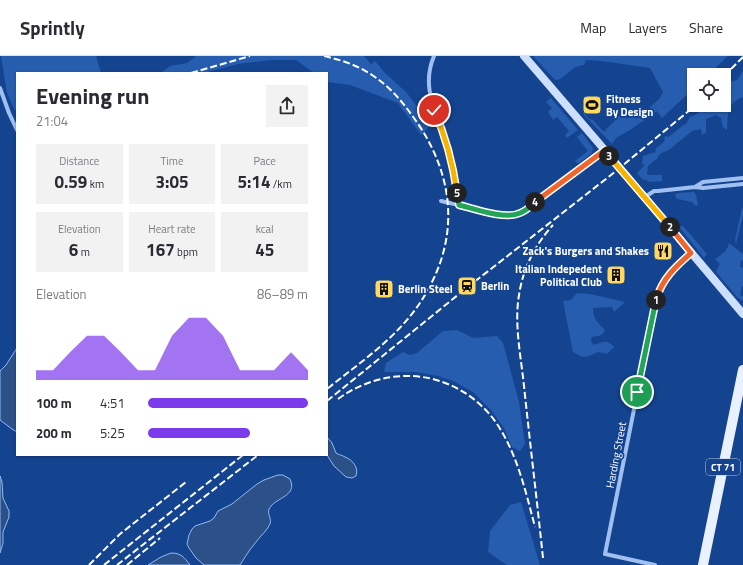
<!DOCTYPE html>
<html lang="en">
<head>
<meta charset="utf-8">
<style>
	body { margin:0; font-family:"Titillium Web",sans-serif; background:#f2f2f3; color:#2b2b33; height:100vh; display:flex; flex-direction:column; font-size:15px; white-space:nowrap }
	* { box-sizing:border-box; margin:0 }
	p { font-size:13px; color:#7c7c81 }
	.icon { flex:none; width:22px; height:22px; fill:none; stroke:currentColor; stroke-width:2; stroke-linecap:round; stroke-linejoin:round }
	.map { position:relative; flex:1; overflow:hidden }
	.sheet { position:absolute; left:16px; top:16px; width:312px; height:384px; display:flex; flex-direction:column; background:#fff; border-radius:0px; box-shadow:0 1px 3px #0004 }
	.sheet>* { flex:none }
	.controls { position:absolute; left:687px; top:12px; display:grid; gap:8px }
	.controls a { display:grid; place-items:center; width:44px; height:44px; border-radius:0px; background:#fff; box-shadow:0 1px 3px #0004; font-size:20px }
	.pin { position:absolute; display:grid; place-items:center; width:34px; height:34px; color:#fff; margin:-17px; border:2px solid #fff; border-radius:50%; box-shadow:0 1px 4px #0007 }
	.km { position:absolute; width:20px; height:20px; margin:-10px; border-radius:50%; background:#222; color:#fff; font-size:11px; line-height:20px; text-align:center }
	.round { display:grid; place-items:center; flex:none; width:42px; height:42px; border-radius:0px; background:#f2f2f3 }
	.summary { display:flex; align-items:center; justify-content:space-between; height:68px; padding:0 20px }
	h1 { font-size:22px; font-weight:700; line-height:30px }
	.stats { display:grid; grid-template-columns:repeat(3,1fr); gap:6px; height:68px; padding:4px 20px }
	.stats div { display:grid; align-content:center; border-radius:0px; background:#f2f2f3; text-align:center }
	.stats b { font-size:17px; font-weight:700 }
	.stats small { font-size:11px; font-weight:400 }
	.stats p { font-size:11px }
	.chart { height:112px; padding:8px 20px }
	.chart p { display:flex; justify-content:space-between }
	.chart svg { width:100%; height:72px; margin-top:4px; fill:#7c3aed; opacity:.7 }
	ul { padding:0 20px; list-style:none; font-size:13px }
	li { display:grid; grid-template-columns:64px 48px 1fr; align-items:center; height:30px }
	li i { height:10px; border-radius:5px; background:#7c3aed }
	header { display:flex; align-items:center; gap:24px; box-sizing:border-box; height:56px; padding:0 20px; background:#fff; border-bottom:1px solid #e1e1e2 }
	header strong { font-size:19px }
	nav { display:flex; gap:22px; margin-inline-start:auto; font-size:14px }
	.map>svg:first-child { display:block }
	.green { fill:#265daf }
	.water { fill:#2c5088; stroke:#91baf4 }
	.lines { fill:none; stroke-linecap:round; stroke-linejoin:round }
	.minor { stroke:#9fc0f1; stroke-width:4 }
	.secondary { stroke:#cedffc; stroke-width:8 }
	.primary { stroke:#e9f1ff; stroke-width:10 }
	.rail { stroke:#fff; stroke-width:2; stroke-dasharray:7 3; stroke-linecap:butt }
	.split-1-casing { stroke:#fff; stroke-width:8 }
	.split-2-casing { stroke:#fff; stroke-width:8 }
	.split-3-casing { stroke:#fff; stroke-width:8 }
	.split-4-casing { stroke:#fff; stroke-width:8 }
	.split-5-casing { stroke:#fff; stroke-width:8 }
	.split-6-casing { stroke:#fff; stroke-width:8 }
	.split-1 { stroke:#22a559; stroke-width:5 }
	.split-2 { stroke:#f0652b; stroke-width:5 }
	.split-3 { stroke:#f5b400; stroke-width:5 }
	.split-4 { stroke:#f0652b; stroke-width:5 }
	.split-5 { stroke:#22a559; stroke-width:5 }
	.split-6 { stroke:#f5b400; stroke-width:5 }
	.labels { text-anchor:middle; stroke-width:3.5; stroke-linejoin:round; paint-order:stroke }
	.shield { fill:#144490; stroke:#b8c7de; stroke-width:1 }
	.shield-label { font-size:10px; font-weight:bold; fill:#fff }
	.poi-label { font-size:11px; font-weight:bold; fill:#fff; stroke:#144490; text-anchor:start }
	.street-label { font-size:11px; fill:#fff; stroke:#144490 }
</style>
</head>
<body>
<header>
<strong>Sprintly</strong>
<nav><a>Map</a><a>Layers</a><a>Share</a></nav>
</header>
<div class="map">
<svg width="743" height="509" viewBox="0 0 743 509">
	<rect width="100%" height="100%" fill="#144490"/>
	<path class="green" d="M1,0H96L101,17H17V54L15,55L7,37Z
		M195,0H364L371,8L375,5L385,17L406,36L431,69L421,79L398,47L350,29L327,26V17H314L296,4H271L238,8L203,17H161L170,10L187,7L195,1Z
		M533,0H728L708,19H694V32L662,62L657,55L630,74L616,82L612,88L583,58L584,57L589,63L593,64L603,75H607L605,74L615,65L614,64L621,58H623L627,63L632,59L637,63L660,42L663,36L650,12L602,5L586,4L584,9C569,10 566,24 555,24Z
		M743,15V41C727,47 728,58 727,74L723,71L721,62L716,59L706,63V77L702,79L701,73L692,75L670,93L660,98L656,104H655L648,110L647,119H662V125L649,126L645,123L643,124L637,117L645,109L642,108L643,100L652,97H655L656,92L664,86L665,80L668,81C675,77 679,71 686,68L690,61C696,59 702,55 705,49H724V33L727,30L729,26L737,24Z
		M551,42L578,74L567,82L565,79L569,75L557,61L553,64L548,56L552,52L546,46Z
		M582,77L593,92L592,97L579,107H577L575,105L588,95L577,81Z
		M694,136L696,139L698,149L696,150L692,146L677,143L675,140L676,138L678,137Z
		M742,152L743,153V159L736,188L735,184Z
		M681,170H683L707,198L704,202L680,172Z
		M729,187L743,198V205L741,204L740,211L743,212V230H742L740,239L743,240V245L738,242L716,216L720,208L715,203C722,198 727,196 729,187Z
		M577,237L590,238L625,246L614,256L612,251L593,252C593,263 598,267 605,274C603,280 598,280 592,281L591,286L594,289C603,286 607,283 614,291L607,298L598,296L589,300L585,301L580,300L573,296L563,245L571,244Z
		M457,274L473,282L497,280L503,287L519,346L525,388L520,395L512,391L504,372L491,354L473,336L453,325L438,320L416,316H384L386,307L403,296L410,299L417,297L443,275Z
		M521,446L540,509H507L488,496L490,475L510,449Z"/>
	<path class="water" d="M17,292V376L12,373L0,364V315L6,309Z
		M327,381L332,387L336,397C339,399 342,399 345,401C353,404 359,412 356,420L352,422L346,421L334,410L327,399Z
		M278,419H283L290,423C298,441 275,441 269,453C267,458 272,463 270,468C267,475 260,480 256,486C250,493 245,501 240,509H204L196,502L189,492L187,488L189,479L192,473L195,470L210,465L214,462L218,455L232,448L257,428L264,424Z
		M0,420L2,426L3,442L9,455V461L3,476V487L0,497Z
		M171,497C181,497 184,501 190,509H148L161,501Z"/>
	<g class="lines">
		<path class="minor" d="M434,0C420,33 438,58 447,89C452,109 456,129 459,149
			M0,32L9,57L17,74
			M695,131L703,126L743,122
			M645,141L654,135H658L695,131L703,132L743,128
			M441,145L503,159H515L522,156L529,151L605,94
			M655,509L605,498L656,244C663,223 675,211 691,197"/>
		<path class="secondary" d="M524,0L597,85L743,258"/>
		<path class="primary" d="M703,509L743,314"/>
		<path class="rail" d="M324,0C341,4 357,9 372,19C390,31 401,44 414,62C453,116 461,178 426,237C403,278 363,304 327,333
			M191,17L250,0
			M724,20L743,1
			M338,343C349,335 361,329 374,325C422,310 472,329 499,371C518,401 526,437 535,471
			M327,345L464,234L611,119L696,49
			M543,502C537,445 530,387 524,330C521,301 514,268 519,239C523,212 535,189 553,169
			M89,509L120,478L186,426
			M104,509L243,399
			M117,509L258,399
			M127,509L160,482"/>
	</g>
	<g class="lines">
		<g class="split-1-casing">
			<path id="split-1" d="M637,336L656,244"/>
		</g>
		<g class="split-2-casing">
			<path id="split-2" d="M656,244C662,223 675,211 691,197L670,171"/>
		</g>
		<g class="split-3-casing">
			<path id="split-3" d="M609,100L670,171"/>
		</g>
		<g class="split-4-casing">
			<path id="split-4" d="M535,146L605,94L609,100"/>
		</g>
		<g class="split-5-casing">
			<path id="split-5" d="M457,137L459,149C475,153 505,164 520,157C526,155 531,150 535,146"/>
		</g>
		<g class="split-6-casing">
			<path id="split-6" d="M434,54C446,81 453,108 457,137"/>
		</g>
		<use href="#split-1" class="split-1"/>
		<use href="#split-2" class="split-2"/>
		<use href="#split-3" class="split-3"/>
		<use href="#split-4" class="split-4"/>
		<use href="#split-5" class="split-5"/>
		<use href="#split-6" class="split-6"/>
	</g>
	<defs>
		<g id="stadium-square" transform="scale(1)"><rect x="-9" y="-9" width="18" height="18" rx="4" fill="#ffd95f" stroke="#144490"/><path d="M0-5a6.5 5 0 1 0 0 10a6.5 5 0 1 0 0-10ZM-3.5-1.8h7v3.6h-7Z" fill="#111"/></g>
		<g id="restaurant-square" transform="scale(1)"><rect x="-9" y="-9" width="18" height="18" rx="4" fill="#ffd95f" stroke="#144490"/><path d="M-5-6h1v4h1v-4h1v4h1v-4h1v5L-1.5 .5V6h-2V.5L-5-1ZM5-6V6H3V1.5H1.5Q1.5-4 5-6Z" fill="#111"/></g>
		<g id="building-square" transform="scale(1)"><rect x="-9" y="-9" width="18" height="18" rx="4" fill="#ffd95f" stroke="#144490"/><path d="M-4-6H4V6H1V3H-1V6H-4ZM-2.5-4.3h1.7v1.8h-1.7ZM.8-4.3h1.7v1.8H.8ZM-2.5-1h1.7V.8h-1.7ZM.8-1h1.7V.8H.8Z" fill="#111"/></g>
		<g id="station-square" transform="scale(1)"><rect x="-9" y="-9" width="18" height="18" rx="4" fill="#ffd95f" stroke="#144490"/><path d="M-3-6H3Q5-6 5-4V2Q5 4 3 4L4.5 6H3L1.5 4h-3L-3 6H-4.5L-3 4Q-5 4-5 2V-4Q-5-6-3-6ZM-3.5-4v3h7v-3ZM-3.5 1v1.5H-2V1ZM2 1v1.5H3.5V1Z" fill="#111"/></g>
	</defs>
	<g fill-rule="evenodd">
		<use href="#stadium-square" x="592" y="49"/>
		<use href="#restaurant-square" x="663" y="195"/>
		<use href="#building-square" x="616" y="219"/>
		<use href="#station-square" x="467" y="230"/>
		<use href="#building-square" x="384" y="233"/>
	</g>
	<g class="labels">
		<rect class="shield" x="706" y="403" width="34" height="16" rx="3"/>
		<g class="shield-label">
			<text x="723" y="415">CT 71</text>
		</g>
		<g class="poi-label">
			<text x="606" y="47">Fitness<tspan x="606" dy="13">By Design</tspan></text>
			<text x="649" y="199" text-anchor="end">Zack's Burgers and Shakes</text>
			<text x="602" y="217" text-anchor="end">Italian Indepedent<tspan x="602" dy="13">Political Club</tspan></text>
			<text x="481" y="234">Berlin</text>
			<text x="398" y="237">Berlin Steel</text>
		</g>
		<g class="street-label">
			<text transform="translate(616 399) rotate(-79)" y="4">Harding Street</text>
		</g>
	</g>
</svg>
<div class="controls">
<a><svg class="icon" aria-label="locate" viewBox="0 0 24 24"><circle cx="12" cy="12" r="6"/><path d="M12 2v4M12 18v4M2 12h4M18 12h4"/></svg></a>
</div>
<div class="pin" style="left:637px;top:336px;background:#1e9e55"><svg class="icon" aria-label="arrive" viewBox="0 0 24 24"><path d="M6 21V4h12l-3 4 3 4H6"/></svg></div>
<div class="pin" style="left:434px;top:54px;background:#d93025"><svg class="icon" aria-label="check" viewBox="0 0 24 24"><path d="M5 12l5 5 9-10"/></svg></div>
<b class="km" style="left:656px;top:244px">1</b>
<b class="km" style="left:670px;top:171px">2</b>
<b class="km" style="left:609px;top:100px">3</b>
<b class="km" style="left:535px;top:146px">4</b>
<b class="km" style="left:457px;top:137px">5</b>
<section class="sheet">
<div class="summary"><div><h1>Evening run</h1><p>21:04</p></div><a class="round"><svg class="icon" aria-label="share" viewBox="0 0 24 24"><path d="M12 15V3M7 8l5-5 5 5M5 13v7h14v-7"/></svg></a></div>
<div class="stats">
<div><p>Distance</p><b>0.59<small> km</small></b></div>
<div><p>Time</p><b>3:05</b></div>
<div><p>Pace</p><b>5:14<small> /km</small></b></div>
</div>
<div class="stats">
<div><p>Elevation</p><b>6<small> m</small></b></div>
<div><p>Heart rate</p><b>167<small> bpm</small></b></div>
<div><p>kcal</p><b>45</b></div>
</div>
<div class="chart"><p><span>Elevation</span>86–89 m</p>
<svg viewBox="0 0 160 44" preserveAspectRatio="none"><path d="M0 44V38L10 38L20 27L30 17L40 17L50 27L60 38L70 38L80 17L90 6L100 6L110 17L120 38L130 38L140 38L150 27L160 38V44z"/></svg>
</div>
<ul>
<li><b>100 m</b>4:51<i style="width:100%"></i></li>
<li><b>200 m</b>5:25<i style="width:64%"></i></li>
</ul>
</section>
</div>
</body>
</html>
